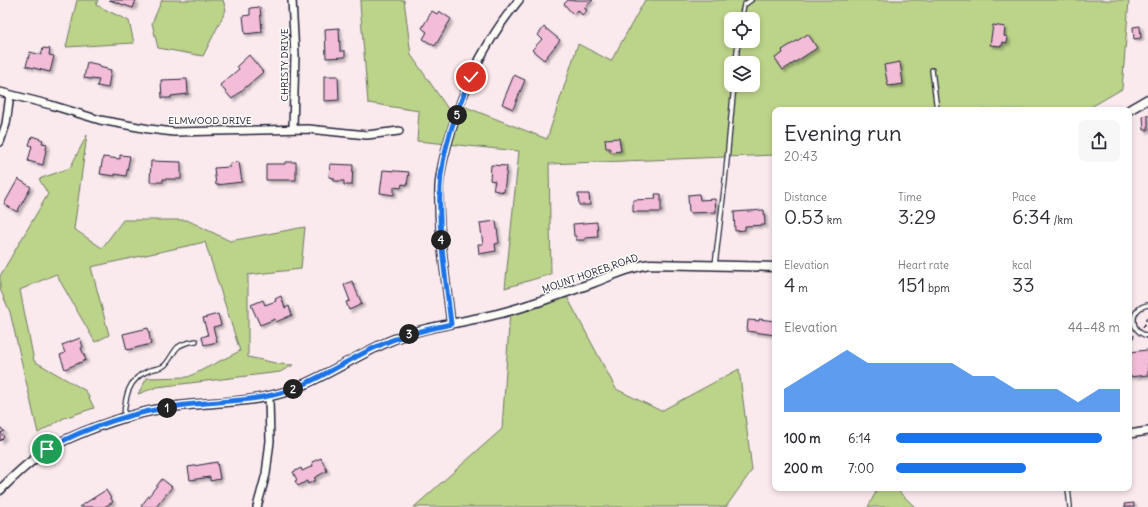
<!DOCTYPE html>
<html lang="en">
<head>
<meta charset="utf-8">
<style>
	body { margin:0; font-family:Delius,sans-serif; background:#f7f7f7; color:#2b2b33; height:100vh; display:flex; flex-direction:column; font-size:15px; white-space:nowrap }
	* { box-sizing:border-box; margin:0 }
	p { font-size:13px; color:#7c7c81 }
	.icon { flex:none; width:22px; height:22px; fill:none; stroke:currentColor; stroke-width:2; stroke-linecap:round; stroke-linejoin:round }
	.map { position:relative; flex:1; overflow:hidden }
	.panel { position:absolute; left:772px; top:107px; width:360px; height:384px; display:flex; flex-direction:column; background:#fff; border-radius:8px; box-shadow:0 2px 6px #0003 }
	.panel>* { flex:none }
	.controls { position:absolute; left:724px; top:12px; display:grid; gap:8px }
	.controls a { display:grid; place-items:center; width:36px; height:36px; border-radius:8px; background:#fff; box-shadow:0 2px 6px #0003; font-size:20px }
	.pin { position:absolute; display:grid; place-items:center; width:34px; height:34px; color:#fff; margin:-17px; border:2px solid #fff; border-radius:50%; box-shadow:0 1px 4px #0007 }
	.km { position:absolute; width:20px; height:20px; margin:-10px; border-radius:50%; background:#222; color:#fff; font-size:11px; line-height:20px; text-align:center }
	.round { display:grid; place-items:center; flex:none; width:42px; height:42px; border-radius:8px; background:#f7f7f7 }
	.head { display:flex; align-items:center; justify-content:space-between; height:68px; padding:0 12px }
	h1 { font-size:22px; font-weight:600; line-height:30px }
	.figures { display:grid; grid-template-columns:repeat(3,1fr); gap:6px; height:68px; padding:4px 12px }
	.figures div { display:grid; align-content:center }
	.figures b { font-size:20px; font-weight:600 }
	.figures small { font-size:11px; font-weight:400 }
	.figures p { font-size:11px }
	.chart { height:112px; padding:8px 12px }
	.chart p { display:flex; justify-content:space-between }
	.chart svg { width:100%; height:72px; margin-top:4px; fill:#1a73e8; opacity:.7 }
	ul { padding:0 12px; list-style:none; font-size:13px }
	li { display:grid; grid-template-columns:64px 48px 1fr; align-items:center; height:30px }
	li i { height:10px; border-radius:5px; background:#1a73e8 }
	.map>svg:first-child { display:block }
	.green { fill:#bcd38a; stroke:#6f7a62; fill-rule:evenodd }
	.building { fill:#f3bdd7; stroke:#22223b; filter:url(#shadow) }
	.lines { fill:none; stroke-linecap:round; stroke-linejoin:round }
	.service-casing { stroke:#22223b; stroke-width:6 }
	.minor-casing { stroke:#22223b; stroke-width:10 }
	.tertiary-casing { stroke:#22223b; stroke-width:11 }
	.path { stroke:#22223b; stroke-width:1.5; stroke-dasharray:4 3; stroke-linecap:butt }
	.service { stroke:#fdfcf7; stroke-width:3.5 }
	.minor { stroke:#fdfcf7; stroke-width:7 }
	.tertiary { stroke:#fdfcf7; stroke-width:8 }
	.route-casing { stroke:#fff; stroke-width:8 }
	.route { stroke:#1a73e8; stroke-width:5 }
	.labels { text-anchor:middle; stroke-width:3; stroke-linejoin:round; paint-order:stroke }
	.street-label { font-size:10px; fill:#22223b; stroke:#fdfcf7 }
</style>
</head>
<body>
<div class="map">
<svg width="1148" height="507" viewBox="0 0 1148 507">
	<defs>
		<filter id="shadow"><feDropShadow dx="2.5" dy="2.5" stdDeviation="1" flood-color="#0004"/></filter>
	</defs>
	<rect width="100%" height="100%" fill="#fae9ed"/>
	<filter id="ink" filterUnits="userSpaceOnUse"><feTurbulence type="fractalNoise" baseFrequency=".025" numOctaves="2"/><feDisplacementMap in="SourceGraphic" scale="8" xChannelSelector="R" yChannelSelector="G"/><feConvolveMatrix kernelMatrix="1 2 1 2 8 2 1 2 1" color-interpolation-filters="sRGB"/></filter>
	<g filter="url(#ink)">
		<path class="green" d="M77,0H98L96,5L129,21L134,43L66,47Z
			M162,0H223L226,10L203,56L158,48L152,23Z
			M361,0H404L411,55L453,116L458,104L547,139L578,44L611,61L645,0H1129L1122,89L1086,110H775V155L549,164L551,274L505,288L519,151L417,141L419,111L368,103L360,4ZM731,19H753V41H731ZM731,63H753V85H731Z
			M87,135L74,229L102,248L123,220H187L230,241L305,227L301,269L248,275V357L280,364L293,365L280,372L157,387L138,394L147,378L188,377L240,351L205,242L91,267L109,335L95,342L56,274L20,290L34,361L86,391L94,408L64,418L38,433L10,312L0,289V276L48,194L39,179L70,168Z
			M565,293L616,389L661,411L739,369L752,470L726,507H414L502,429L510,311Z
			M878,488H895L915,507H868Z"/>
		<path class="building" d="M109,0H136L133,8Z
			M568,0L573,1L574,0H593L584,8L587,10L582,15L578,10L573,14L564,4Z
			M260,7L262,32L245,34L243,16L250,15V8Z
			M432,11L437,14L439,11L451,19L435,46L423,39L427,32L422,28Z
			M993,25L1005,27L1004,36L1008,37L1007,43L1003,42L1002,46L990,45Z
			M1140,26L1141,38L1134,39L1133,27Z
			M544,27L560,40L544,60L532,50L542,39L538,35Z
			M339,28L340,51H345V57L326,58L325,29Z
			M808,34L817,48L783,70L775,58L783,53L782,50Z
			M43,48L50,49L49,55L54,56L50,72L26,66L30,52L41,55Z
			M249,55L263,72L232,99L220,85L239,69L237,66Z
			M87,62L100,65L99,67L111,70L108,88L97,86L99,80L84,78Z
			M900,62L903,84L888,86L884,65Z
			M514,75L525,80L513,109L502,104Z
			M324,76H338L339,100L324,101Z
			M187,79L188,94L171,96V98H162L161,80Z
			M1148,115V130H1144L1143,116Z
			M32,136L43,140L42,143L47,144L43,165L28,161L32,146L29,145Z
			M619,138L621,151L610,152V148H606L605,139Z
			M120,155L130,156L126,176L115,174V176L100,174L103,157L120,159Z
			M151,161L181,162V179H163V182H150Z
			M239,162L242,182L216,185L214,168L230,167V163Z
			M285,162H296V180H266V164H285Z
			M330,164L353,165L352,185H344V181H334V178L329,177Z
			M491,165L507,166L504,192L493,190L495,181L490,180Z
			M383,170L409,172L407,185L402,184L401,188L394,187V195L380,193Z
			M18,179L31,187L17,212L4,204Z
			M578,194H589L590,205H579Z
			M655,194H661V212H633V200L656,199Z
			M699,194L700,200L715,199L716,212L689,213L688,195Z
			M764,210L765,225L745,226V230L735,231L734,212Z
			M496,221L499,243L495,244L496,251L479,254L478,244H483L480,223Z
			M597,222L598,237L585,238V240H576V236H574L573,224Z
			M352,281L362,304L349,310L346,302L350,301L344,285Z
			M281,296L285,308L289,306L292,315L276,322L275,319L260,325L251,305L263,300L265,305L276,301L275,299Z
			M218,314L221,325L213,327L217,342L204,345L202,337L208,335L203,318Z
			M759,319L775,321V335L747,331L748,320L759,321Z
			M148,328L151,344L127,350L123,334Z
			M80,338L83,347L81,348L86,360L65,369L60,355L65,353L62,345Z
			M1148,350V375L1129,377V352Z
			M0,427L4,431L1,433L4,437L0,441Z
			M321,458L327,471L314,478L316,480L308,484L307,481L298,486L295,481L297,480L293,472L301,468L302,471L313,466L312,462Z
			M217,462L220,479L210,481V477L190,480L188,467Z
			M162,479L172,487L156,507H143L141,506Z
			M106,490L113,502L104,507H79Z
			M1134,503V507H1125L1124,504Z"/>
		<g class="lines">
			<g class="service-casing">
				<path id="service" d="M741,19L744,5L751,0
					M736,63L738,41
					M932,70L937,110
					M715,265L725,181L734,85
					M1148,305C1129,308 1129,332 1148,336
					M124,417C125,397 128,379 148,371C154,368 161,369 165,365C170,360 173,352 178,347C183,343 190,342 196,341
					M1068,488L1070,507"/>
			</g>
			<g class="minor-casing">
				<path id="minor" d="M292,0L295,55L293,129
					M0,92L51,105L100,120L149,129L174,132L308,129L367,135L399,131
					M0,142L6,124L10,95
					M451,324C446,279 438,233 439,188C440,168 446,148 452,129C456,117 459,105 464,94C475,63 498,25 519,0
					M1129,434L1148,431
					M257,507L266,474L270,441L269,397"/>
			</g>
			<g class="tertiary-casing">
				<path id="tertiary" d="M1129,110L1148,99
					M0,490C14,476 29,462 45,451C58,442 72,437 86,431C119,418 153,408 188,405C221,402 253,402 285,392C323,379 356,355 392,340C430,324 473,322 512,310C540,302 567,292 595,282C613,275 632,266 651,264L775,267"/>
			</g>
			<path class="path" d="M1143,327L1146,323V319L1148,317
				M1129,352L1130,344L1134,335"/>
			<use href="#service" class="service"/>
			<use href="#minor" class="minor"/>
			<use href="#tertiary" class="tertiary"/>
		</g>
	</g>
	<g class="lines" filter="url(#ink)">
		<g class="route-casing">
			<path id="route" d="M47,449C89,426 137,411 185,405C218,401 251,402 284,392C316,382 345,361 376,347C400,335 425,330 451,324C446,279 438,233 440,188C441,154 457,108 471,77"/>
		</g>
		<use href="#route" class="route"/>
	</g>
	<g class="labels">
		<g class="street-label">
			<text transform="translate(284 65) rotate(-90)" y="4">CHRISTY DRIVE</text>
			<text x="210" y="124">ELMWOOD DRIVE</text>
			<text transform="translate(590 273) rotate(-19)" y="4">MOUNT HOREB ROAD</text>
		</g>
	</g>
</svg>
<div class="controls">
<a><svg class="icon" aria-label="locate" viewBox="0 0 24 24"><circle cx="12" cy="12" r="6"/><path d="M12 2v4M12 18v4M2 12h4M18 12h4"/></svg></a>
<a><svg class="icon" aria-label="layers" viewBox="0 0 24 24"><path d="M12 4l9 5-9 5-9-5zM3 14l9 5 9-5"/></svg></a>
</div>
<div class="pin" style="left:47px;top:449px;background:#1e9e55"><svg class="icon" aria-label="arrive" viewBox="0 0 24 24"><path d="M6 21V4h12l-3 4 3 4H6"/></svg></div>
<div class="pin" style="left:471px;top:77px;background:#d93025"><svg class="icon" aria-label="check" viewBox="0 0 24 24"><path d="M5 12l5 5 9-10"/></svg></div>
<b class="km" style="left:167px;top:408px">1</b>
<b class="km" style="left:293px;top:389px">2</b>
<b class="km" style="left:409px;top:334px">3</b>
<b class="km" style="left:441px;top:240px">4</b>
<b class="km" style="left:457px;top:115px">5</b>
<section class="panel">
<div class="head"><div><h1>Evening run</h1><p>20:43</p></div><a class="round"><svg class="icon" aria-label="share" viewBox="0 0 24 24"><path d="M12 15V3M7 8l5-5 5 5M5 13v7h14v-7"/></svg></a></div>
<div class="figures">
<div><p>Distance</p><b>0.53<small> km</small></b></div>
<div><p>Time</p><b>3:29</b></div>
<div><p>Pace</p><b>6:34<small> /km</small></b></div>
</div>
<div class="figures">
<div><p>Elevation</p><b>4<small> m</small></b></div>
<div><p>Heart rate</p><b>151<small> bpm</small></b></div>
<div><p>kcal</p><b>33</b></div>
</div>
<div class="chart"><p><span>Elevation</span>44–48 m</p>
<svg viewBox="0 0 160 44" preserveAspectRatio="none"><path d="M0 44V30L10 22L20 14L30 6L40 14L50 14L60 14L70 14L80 14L90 22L100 22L110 30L120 30L130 30L140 38L150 30L160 30V44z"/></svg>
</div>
<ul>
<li><b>100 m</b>6:14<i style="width:92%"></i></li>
<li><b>200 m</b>7:00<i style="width:58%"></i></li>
</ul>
</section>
</div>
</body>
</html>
